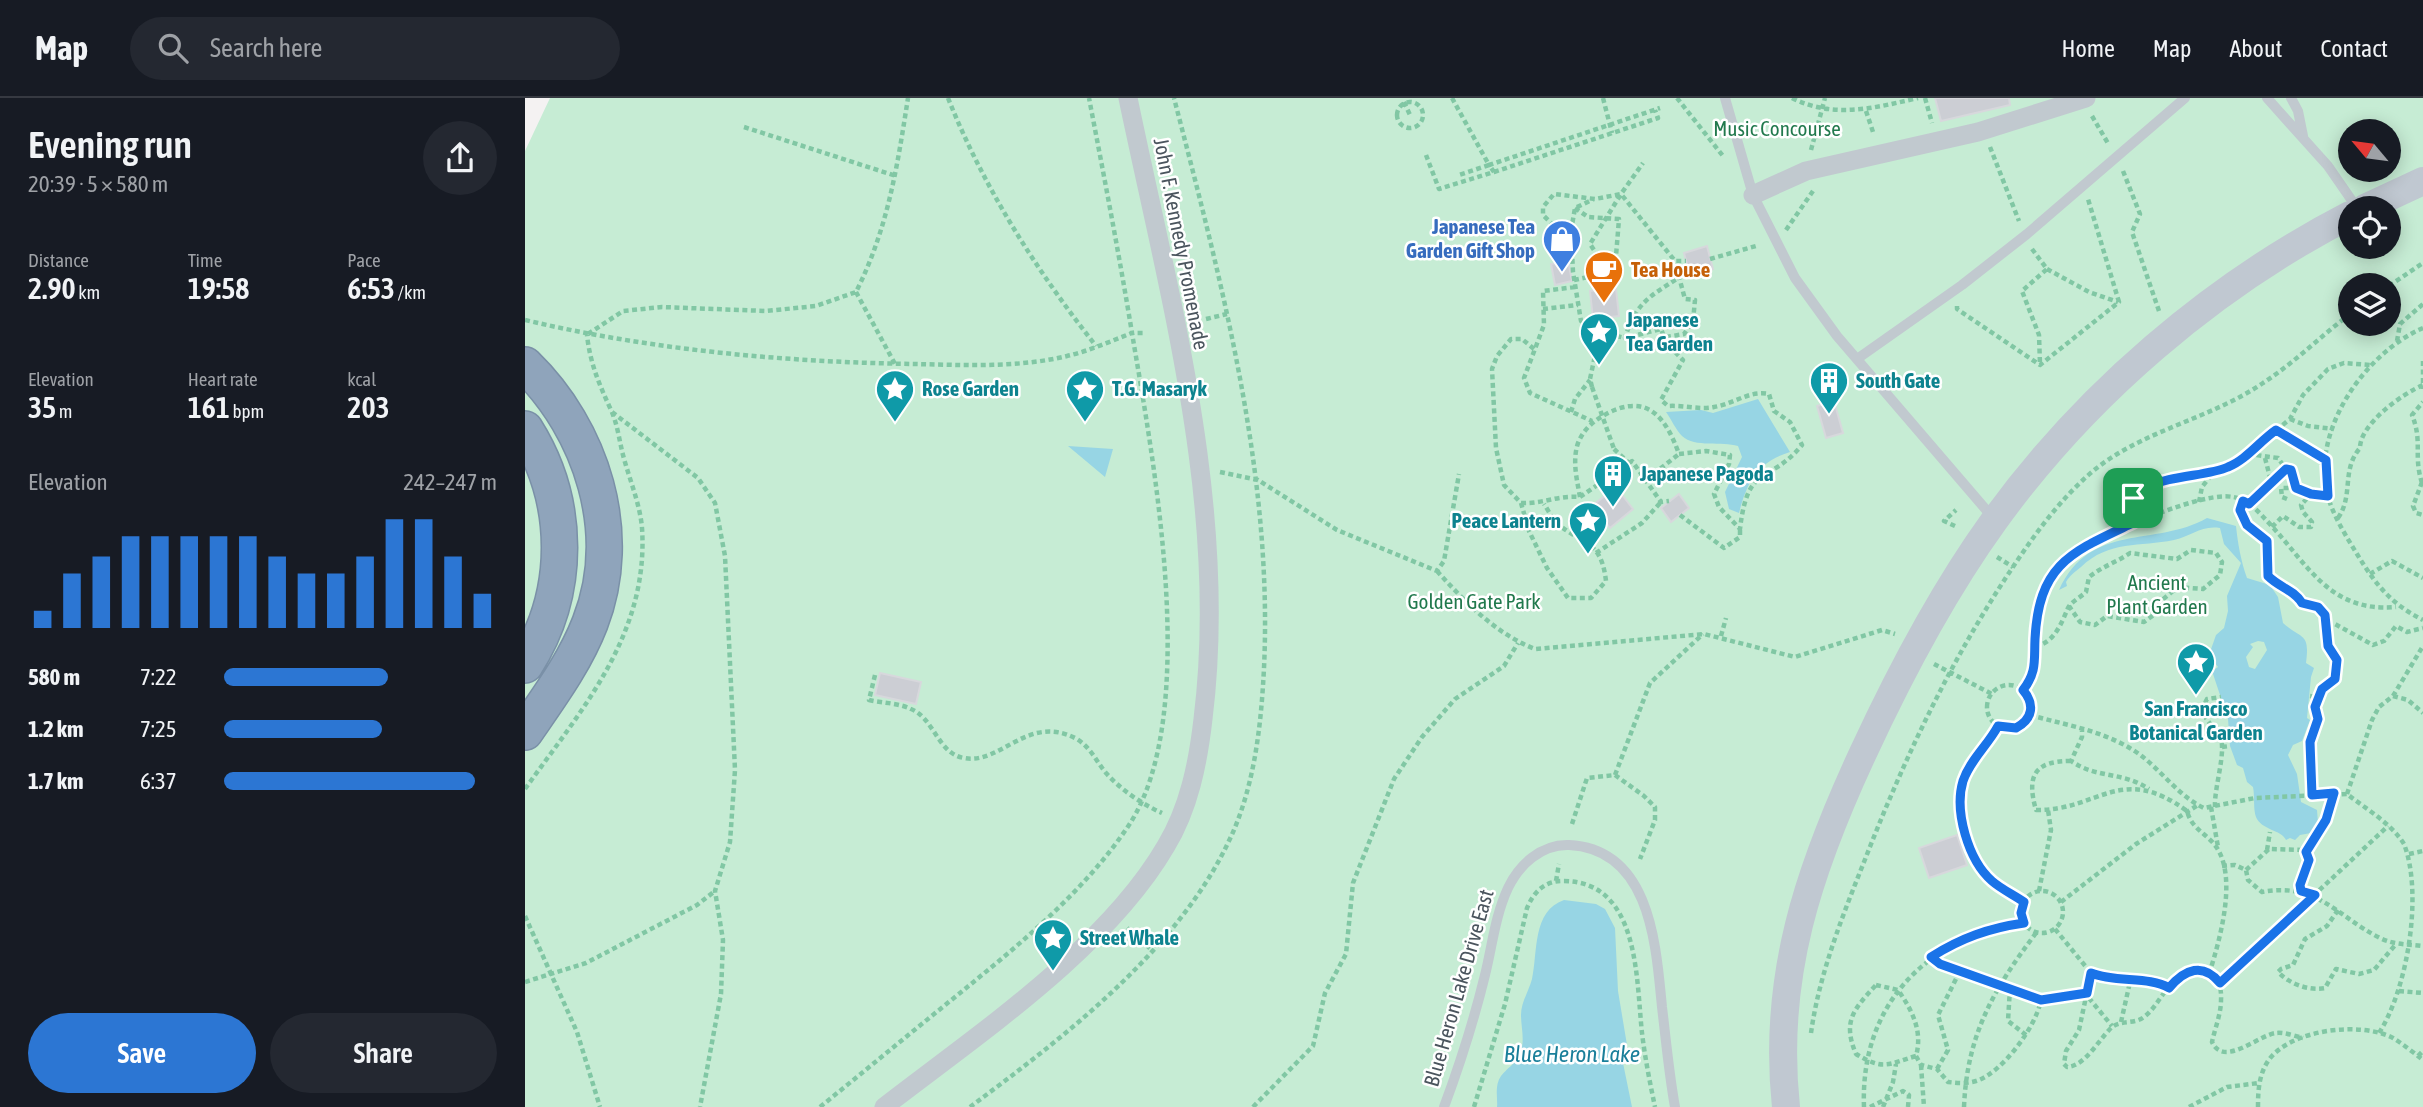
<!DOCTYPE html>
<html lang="en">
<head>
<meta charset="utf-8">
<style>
	body { margin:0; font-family:"Asap Condensed",sans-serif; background:#242831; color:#f1f3f6; height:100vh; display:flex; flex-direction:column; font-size:26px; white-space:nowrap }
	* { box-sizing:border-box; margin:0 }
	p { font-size:23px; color:#9ea1a6 }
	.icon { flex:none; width:38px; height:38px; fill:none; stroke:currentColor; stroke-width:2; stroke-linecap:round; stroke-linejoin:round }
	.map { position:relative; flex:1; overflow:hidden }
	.panel { display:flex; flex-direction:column; background:#171b24; width:525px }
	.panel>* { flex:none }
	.needle { width:46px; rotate:299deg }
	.fabs { position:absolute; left:1813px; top:21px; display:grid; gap:14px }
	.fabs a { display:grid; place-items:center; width:63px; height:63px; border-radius:50%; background:#171b24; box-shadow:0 4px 18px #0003; font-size:35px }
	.pin { position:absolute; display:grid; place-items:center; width:60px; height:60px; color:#fff; margin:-30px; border-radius:14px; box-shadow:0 4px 10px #0006 }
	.round { display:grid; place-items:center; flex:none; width:74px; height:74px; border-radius:37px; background:#242831 }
	.head { display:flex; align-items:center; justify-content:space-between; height:119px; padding:0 28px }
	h1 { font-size:38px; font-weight:600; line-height:52px }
	.figures { display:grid; grid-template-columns:repeat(3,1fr); gap:10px; height:119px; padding:7px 28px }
	.figures div { display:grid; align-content:center }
	.figures b { font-size:30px; font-weight:600 }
	.figures small { font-size:19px; font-weight:400 }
	.figures p { font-size:19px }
	.chart { height:196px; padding:14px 28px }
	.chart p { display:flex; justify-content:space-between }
	.chart svg { width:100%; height:126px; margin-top:7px; stroke:#2c76d3; stroke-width:6 }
	.button { display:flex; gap:14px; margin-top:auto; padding:14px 28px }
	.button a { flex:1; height:80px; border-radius:42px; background:#2c76d3; color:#fff; font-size:28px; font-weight:600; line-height:80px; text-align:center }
	.button a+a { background:#242831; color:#f1f3f6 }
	ul { padding:0 28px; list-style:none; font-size:23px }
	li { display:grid; grid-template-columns:112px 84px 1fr; align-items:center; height:52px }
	li i { height:18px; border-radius:9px; background:#2c76d3 }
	header { display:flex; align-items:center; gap:42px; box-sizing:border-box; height:98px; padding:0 35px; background:#171b24; border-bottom:2px solid #363941 }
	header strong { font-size:33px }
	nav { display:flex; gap:38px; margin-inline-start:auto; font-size:24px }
	.search { width:490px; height:63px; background:#242831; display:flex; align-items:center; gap:18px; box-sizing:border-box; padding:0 24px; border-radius:38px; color:#9ea1a6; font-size:26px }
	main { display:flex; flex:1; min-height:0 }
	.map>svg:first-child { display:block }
	.green { fill:#c6ecd4; fill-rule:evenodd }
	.water { fill:#97d5e4; fill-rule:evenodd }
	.building { fill:#ccced4; stroke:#d7d8dc; stroke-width:2 }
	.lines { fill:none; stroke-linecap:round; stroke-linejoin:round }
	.highway-casing { stroke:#7a90a7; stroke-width:38 }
	.path { stroke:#81c7a4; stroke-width:4.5; stroke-dasharray:5 3.5; stroke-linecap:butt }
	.lane { stroke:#c1c9cf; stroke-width:10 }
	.street { stroke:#c1c9cf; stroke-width:19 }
	.secondary { stroke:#c0c8d1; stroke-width:28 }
	.highway { stroke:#8fa4bb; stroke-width:35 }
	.path-bridge { stroke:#81c7a4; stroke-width:4.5; stroke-dasharray:5 3.5; stroke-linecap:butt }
	.route-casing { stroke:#fff; stroke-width:14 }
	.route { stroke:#1a73e8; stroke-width:9 }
	.labels { text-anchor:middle; stroke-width:5; stroke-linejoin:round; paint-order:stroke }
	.park-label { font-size:21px; fill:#21794d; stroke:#fff }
	.shop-label { font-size:21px; font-weight:bold; fill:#366cbe; stroke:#fff; text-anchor:end }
	.street-label { font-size:21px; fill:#4b555e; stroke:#fff }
	.food-label { font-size:21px; font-weight:bold; fill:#c56008; stroke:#fff; text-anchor:start }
	.culture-label { font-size:21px; font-weight:bold; fill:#0d838f; stroke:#fff; text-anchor:start }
	.water-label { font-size:23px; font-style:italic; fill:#1a7f9a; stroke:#fff }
</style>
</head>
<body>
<header>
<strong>Map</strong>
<div class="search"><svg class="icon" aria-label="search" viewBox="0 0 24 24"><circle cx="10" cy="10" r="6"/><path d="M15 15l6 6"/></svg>Search here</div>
<nav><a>Home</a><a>Map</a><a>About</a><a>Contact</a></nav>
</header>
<main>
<section class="panel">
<div class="head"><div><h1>Evening run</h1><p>20:39 · 5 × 580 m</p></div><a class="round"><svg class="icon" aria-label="share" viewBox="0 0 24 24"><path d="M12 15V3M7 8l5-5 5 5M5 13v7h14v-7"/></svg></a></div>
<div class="figures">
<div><p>Distance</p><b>2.90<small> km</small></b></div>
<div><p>Time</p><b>19:58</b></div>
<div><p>Pace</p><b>6:53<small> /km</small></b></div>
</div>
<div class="figures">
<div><p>Elevation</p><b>35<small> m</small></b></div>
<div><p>Heart rate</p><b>161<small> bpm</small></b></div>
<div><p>kcal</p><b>203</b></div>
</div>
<div class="chart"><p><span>Elevation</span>242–247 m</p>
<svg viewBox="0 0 160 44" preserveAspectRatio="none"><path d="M5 44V38M15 44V25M25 44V19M35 44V12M45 44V12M55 44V12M65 44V12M75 44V12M85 44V19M95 44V25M105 44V25M115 44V19M125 44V6M135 44V6M145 44V19M155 44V32"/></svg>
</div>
<ul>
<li><b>580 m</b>7:22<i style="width:60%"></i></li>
<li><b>1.2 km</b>7:25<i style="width:58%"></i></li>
<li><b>1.7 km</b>6:37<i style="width:92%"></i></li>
</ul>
<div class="button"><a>Save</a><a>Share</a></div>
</section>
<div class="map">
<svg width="1898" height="1009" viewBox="0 0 1898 1009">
	<rect width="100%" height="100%" fill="#f4f2f2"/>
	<path class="green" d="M25,0H1898V1009H0V53ZM1825,33H1864V72H1825ZM1825,110H1864V149H1825ZM1825,187H1864V226H1825Z"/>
	<path class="water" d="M1233,301L1265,354C1232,364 1222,384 1214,415L1204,411L1200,394L1217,359L1213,348C1197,343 1170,350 1157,338C1151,332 1146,321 1141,314L1176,312L1188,315Z
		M543,348L588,351L580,379Z
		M1682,420L1711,428C1713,447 1716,463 1722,480L1745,487L1753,499L1758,525C1777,542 1785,534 1781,565L1789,570L1786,579L1782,620L1785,622L1777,643L1768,647L1763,657L1772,676L1776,704L1792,712L1793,725L1786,735L1775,737L1770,742L1765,740L1761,742C1757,732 1736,732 1731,719C1728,711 1730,699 1728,689L1722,684L1718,670L1712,667L1705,648L1703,621L1687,573L1693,569L1684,557L1691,537L1699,530L1703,513L1702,498L1716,465L1699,446L1695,430C1676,427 1667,438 1649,442C1615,449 1584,442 1556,469C1550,474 1545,477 1541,484L1542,488L1534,492C1566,423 1629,450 1682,420ZM1733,543L1739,544L1742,552L1730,571L1724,569L1721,559L1728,549L1725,546Z
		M1039,802L1071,806L1080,811L1090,830L1093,893L1102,947L1098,965L1107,1009H972C973,1000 969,988 976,978C984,968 994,964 997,949C999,938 996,928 996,917C996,904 1004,893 1007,881C1013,854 1007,813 1039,802Z"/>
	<path class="building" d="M1410,0H1484L1485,7L1416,23Z
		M1182,148L1188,171L1165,178L1159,155Z
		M1043,163L1047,183L1030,187L1026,166Z
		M1091,191L1094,218L1068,221L1065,193Z
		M1309,303L1318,335L1301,340L1292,308Z
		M1091,389L1108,411L1085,430L1067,408Z
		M1154,396L1164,410L1146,424L1136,410Z
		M355,575L396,584L391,606L350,597Z
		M1432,737L1442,767L1404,780L1394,750Z"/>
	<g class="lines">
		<g class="highway-casing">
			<path id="highway" d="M0,267C67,332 100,435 65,525C50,564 24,599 0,634
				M0,331C46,404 46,495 0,567"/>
		</g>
		<path class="path" d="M423,0C459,90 511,172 571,248
			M927,0L964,67L934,77
			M1078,0L1087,35
			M1152,0L1198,58
			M1267,0C1309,21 1349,10 1393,0
			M1400,0L1407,25
			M872 17a13 13 0 1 1 26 0a13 13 0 1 1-26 0Z
			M879,4L885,17
			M1341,13L1349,37
			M1567,18L1584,47
			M219,29L371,78
			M1465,49L1494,123
			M1286,52L1300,0
			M901,57L914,91L969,74L964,67L1135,10
			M1598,73L1615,116L1607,134L1635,216
			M969,74L1133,20L1130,12
			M1050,110L1063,119L1094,121L1091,158L1075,161
			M1261,132L1288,93
			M1046,133L1050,110L1069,101
			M1507,151L1522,171L1497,193L1514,237L1515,266
			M1185,161L1231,148
			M1522,171L1564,194L1593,204
			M1049,182L1072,177L1075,161L1065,146L1096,96L1150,163H1161
			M1864,188L1898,165
			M1050,189L1018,193L1019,227L999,280L1005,295L1067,323
			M331,194L370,266
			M1432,208V211L1515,267L1594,204L1563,101
			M1018,211L1053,207
			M681,221L702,216
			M0,222C127,252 259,264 389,266C438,267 493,270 542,258C564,253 586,243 607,235H618
			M1898,230C1840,255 1785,333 1803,399C1809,419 1821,438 1832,456C1851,487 1866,506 1898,522
			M1075,234L1100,240
			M63,236L98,213L137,209L241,213L291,208L331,194C363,130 372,70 383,0
			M1141,239L1159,236L1168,223L1170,202L1160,201L1154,179
			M1872,243L1875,226L1898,206
			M1009,251L997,241H986L972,258L967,271L971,350L979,387L996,405L1004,433L1022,470L1043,500H1066L1081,483C1076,440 1056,447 1032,425C1027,420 1023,412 1019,406
			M1898,263V291
			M1067,289L1065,281L1075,234L1056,223L1048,174L1046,133L1030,129L1018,117V109L1029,96L1070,101L1096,96L1118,65
			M87,314L173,380L190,405L200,458L210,672L205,744L190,793L198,842L196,896L175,1009
			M1046,314L1050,301L1065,282
			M1765,321L1783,328L1809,331
			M1751,332L1801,362
			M1089,351L1105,366
			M1723,356L1753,360L1761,371
			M1740,360L1746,383
			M695,374L733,382L812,432L912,473L919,463L934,376
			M1122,381L1154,356
			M1897,384L1888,408L1891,415L1898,417
			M1897,385C1888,357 1898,344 1887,317L1898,304
			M1055,399C1052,382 1047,363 1053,345C1059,330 1070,322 1083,315C1123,295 1141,320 1154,356L1181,353L1205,357L1204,366L1189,396L1194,409L1215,431C1223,363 1243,388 1277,347L1265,324L1249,313L1244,296C1224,292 1209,306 1189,309C1175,312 1159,307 1143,308L1136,302L1158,262L1142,246L1136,231L1100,240C1113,197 1133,196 1164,172
			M1762,401L1757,399L1756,390H1771
			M1718,403L1715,419L1742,444L1743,478C1755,490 1768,491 1777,505L1793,509L1800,517L1803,548L1813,562L1810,581L1797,591L1790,609L1793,621L1785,644L1787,697
			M1674,404L1677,389L1688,375
			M996,405C1018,406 1033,397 1055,399L1107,363L1136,404L1144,403
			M1724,406L1761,371L1766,372L1771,390L1786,396L1803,398
			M1155,417L1199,450L1215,439V431
			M1813,420C1829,397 1816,372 1835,350C1835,326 1877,296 1898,287
			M1607,425L1605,412L1615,393L1652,379L1707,368L1765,321L1778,297L1803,271L1819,265L1846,267
			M1430,428L1419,423L1431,412
			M1747,429L1758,418L1774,429H1786L1787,424L1778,414L1776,407L1786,396
			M1071,455L1117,425L1136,404
			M1472,459L1488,469
			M912,473C940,504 971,536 1010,551L1179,536L1270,559L1357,532L1370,536
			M1845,476L1867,463L1898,480
			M1802,526H1810L1848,547L1859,543L1871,528L1882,534L1898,530
			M1196,538L1201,520
			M1510,548C1529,546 1537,524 1543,510C1546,504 1556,499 1561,494L1564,479C1578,468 1592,464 1605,455L1652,461L1666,452L1691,455L1697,464L1695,477L1678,491L1653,489L1637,502L1634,513L1619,524L1582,518L1570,527L1555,524L1544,508
			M1409,566L1467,596
			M350,577L344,602C357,605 374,605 386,611C409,620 413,656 439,660C476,667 502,616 550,640C565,648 571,663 581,675C596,692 617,706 637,715
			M1462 609a22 22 0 1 1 44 0a22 22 0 1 1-44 0Z
			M1498,591C1515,570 1509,548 1511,521C1513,499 1526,476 1541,460C1561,440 1600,428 1626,418C1646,411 1687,395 1708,399C1722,401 1733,413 1742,423C1783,466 1804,515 1871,509
			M1785,598L1792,599
			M1868,598L1883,602L1898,615
			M1505,617C1540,627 1576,632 1608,652C1634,668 1651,697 1679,710L1730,700L1822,696C1841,711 1866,725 1879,746C1898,795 1883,890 1854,935
			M1473,628C1463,647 1445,662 1438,683C1429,713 1443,762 1467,783C1476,791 1489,797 1499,804
			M1557,629V639L1546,663C1572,681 1597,673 1624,691
			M1697,649L1705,648
			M1546,663C1510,663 1501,677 1511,712C1574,713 1595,664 1662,713C1667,732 1682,735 1692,750C1712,781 1695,841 1685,873
			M1090,677L1125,585L1178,536
			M0,691C57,611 124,536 117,430C115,405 103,378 97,353C94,340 92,325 86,312C74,286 65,265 62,237
			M1822,696L1847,622L1854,609L1868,598L1898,548
			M1686,709L1693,749
			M1690,709C1689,689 1702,653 1695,638C1687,625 1672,619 1682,601L1696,599
			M1047,726L1062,680L1090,677L1119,698L1130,709V722L1115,761
			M1742,752L1745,734
			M1781,754L1801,722L1809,695
			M1884,756L1898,753
			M1697,768L1710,767L1721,772L1723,782L1737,794C1793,784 1811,818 1855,840C1869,847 1883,846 1898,848
			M1721,772L1744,751L1779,752L1784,762L1775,787L1776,793
			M1031,783L1034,766
			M1514,793L1526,732L1523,712
			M1496 814a21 21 0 1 1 42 0a21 21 0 1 1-42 0Z
			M1536,804L1611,746L1673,707
			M1813,812L1802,828L1780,841L1768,867L1756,871L1753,874C1765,886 1783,893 1800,890L1811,871L1834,876L1849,872L1871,846
			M0,818L52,934L75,1009
			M602,830L628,853
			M1530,831L1566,875L1554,932L1541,953L1539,966L1542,969C1560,968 1573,943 1585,931C1594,921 1609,927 1619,919C1631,910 1636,896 1647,886C1668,866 1698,868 1696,902C1696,916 1690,930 1687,944C1699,970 1733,937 1751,935C1759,934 1770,938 1778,940
			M1406,859L1415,866L1516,902L1559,894L1587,928
			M1566,875C1591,885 1626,879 1644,890
			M0,884L61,865L172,807L190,793
			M1695,885L1863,728
			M1351,887L1373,892C1387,912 1398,933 1391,958C1363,966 1359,973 1331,956C1317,923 1329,911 1351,887Z
			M1485,890L1483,923L1501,937
			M1874,893L1898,895
			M1596,924L1605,884
			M1286,935C1294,877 1317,819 1339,764C1377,666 1422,570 1480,481C1503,446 1527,411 1558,382C1609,333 1681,324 1738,285C1769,265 1796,238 1825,216
			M1391,958L1396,967L1412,971L1423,984C1432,985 1442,986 1451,983C1477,975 1511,929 1516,902
			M1893,958L1898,953
			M1396,967L1399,1009
			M1412,971L1423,952L1413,917L1436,871
			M295,1009C342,971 388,933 435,895C495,846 560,793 604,727C677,616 628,361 607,235C594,156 579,78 564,0
			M445,1009C538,940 650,854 702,747C729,693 736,630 739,570C748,377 697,186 649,0
			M728,1009L788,948L800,895L821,856L828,785L869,681L897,639L930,601L979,568L993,545
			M949,1009L980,906L1002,810C1009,794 1019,783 1038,783C1115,783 1111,881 1117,935C1120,960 1125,985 1130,1009
			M1339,1009C1335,907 1401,839 1499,825
			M1345,1009L1378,993L1384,997L1383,1009
			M1358,1009L1368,984L1371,966
			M1439,1009C1442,936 1469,891 1511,835
			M1664,1009L1702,989L1734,985
			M1733,1009C1733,992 1734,977 1743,963C1765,931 1836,923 1868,940C1878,946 1889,955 1898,962"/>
		<path class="lane" d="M1200,0L1228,97L1270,180L1312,238L1469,421
			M1742,0L1803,68L1832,110
			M1766,0L1773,13L1778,38
			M1332,261L1437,187L1502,136L1660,0
			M919,1009C935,966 949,922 960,877C967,849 970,818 983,790C994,767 1016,746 1044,747C1126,751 1131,848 1137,909C1141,942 1144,976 1150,1009"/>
		<path class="street" d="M1228,97L1281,73L1453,34L1561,0
			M359,1009C453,936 581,851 641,748C664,710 673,665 678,621C704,413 645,202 603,0"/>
		<path class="secondary" d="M1840,110L1898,83
			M1261,1009C1247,879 1284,771 1338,655C1375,575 1417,495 1469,423C1560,297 1687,188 1825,117"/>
		<use href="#highway" class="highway"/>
		<path class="path-bridge" d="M1067,289L1089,351"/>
	</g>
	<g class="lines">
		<g class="route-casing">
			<path id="route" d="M1751,332L1801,362L1803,398L1786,396L1771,390L1766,372L1761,371L1724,406L1718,403L1715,412L1722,427L1742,443L1743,478C1755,490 1768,491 1777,505L1793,509L1800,517L1803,548L1812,562L1810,581L1797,591L1790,609L1793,621L1785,644L1787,697L1809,695L1801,722L1781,754L1784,762L1775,787L1776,793L1790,797L1695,885C1678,864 1660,871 1644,890C1624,878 1591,885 1566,875L1562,895L1516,902L1415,866L1406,859C1436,840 1464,830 1499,825L1496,815L1499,804C1489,797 1476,791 1467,783C1443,762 1429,713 1438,683C1445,662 1463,647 1473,628L1491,630C1508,621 1510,606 1498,592C1512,574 1509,563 1510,541C1514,465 1547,454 1608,425C1597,373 1672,383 1703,369C1721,362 1735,343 1751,332Z"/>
		</g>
		<use href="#route" class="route"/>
	</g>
	<defs>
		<g id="shop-pin" transform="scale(2.0125)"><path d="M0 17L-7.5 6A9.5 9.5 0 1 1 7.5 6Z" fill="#3f7fe0" stroke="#fff"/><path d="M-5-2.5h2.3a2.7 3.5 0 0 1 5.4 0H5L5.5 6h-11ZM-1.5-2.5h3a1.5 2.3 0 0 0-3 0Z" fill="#fff"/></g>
		<g id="cafe-pin" transform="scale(2.0125)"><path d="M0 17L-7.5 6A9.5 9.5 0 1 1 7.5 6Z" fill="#e8710a" stroke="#fff"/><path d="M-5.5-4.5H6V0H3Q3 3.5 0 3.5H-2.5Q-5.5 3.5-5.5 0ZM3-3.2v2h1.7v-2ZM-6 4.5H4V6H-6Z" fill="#fff"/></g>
		<g id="sight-pin" transform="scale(2.0125)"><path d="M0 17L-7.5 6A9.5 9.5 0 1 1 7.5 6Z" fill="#0f9aa8" stroke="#fff"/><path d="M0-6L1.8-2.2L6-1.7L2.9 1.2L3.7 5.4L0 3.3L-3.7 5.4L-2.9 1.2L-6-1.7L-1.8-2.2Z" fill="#fff"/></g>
		<g id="building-pin" transform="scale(2.0125)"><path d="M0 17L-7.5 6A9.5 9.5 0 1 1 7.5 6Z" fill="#0f9aa8" stroke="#fff"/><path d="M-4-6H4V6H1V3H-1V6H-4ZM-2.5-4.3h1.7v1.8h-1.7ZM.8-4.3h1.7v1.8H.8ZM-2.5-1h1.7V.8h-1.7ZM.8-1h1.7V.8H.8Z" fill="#fff"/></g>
	</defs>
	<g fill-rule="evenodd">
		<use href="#shop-pin" x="1037" y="141"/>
		<use href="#cafe-pin" x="1079" y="172"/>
		<use href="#sight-pin" x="1074" y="234"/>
		<use href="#building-pin" x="1304" y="283"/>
		<use href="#sight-pin" x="370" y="291"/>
		<use href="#sight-pin" x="560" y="291"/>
		<use href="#building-pin" x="1088" y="376"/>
		<use href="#sight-pin" x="1063" y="423"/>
		<use href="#sight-pin" x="1671" y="564"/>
		<use href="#sight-pin" x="528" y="840"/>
	</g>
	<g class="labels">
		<g class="park-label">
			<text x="1252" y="38">Music Concourse</text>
			<text x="1632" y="492">Ancient<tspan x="1632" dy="24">Plant Garden</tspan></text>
			<text x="949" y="511">Golden Gate Park</text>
		</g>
		<g class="shop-label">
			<text x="1010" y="136">Japanese Tea<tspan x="1010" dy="24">Garden Gift Shop</tspan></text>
		</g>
		<g class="street-label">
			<text transform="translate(656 146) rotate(79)" y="7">John F. Kennedy Promenade</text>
			<text transform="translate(934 890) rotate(-74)" y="7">Blue Heron Lake Drive East</text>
		</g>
		<g class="food-label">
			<text x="1106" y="179">Tea House</text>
		</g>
		<g class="culture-label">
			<text x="1101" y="229">Japanese<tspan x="1101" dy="24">Tea Garden</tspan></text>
			<text x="1331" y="290">South Gate</text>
			<text x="397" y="298">Rose Garden</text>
			<text x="587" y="298">T.G. Masaryk</text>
			<text x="1115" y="383">Japanese Pagoda</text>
			<text x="1036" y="430" text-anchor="end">Peace Lantern</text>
			<text x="1671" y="618" text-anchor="middle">San Francisco<tspan x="1671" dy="24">Botanical Garden</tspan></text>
			<text x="555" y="847">Street Whale</text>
		</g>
		<g class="water-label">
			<text x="1047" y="964">Blue Heron Lake</text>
		</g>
	</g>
</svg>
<div class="fabs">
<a><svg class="needle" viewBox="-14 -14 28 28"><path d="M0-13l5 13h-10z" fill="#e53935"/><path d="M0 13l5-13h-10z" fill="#9ea1a6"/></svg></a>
<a><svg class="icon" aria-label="locate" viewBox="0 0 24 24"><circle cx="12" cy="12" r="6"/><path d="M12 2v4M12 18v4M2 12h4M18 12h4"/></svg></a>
<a><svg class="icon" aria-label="layers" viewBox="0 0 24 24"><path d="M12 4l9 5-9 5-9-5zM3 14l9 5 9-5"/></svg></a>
</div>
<div class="pin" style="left:1608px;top:400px;background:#1e9e55"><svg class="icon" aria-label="arrive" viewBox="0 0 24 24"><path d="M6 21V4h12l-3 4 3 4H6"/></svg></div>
</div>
</main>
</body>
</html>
